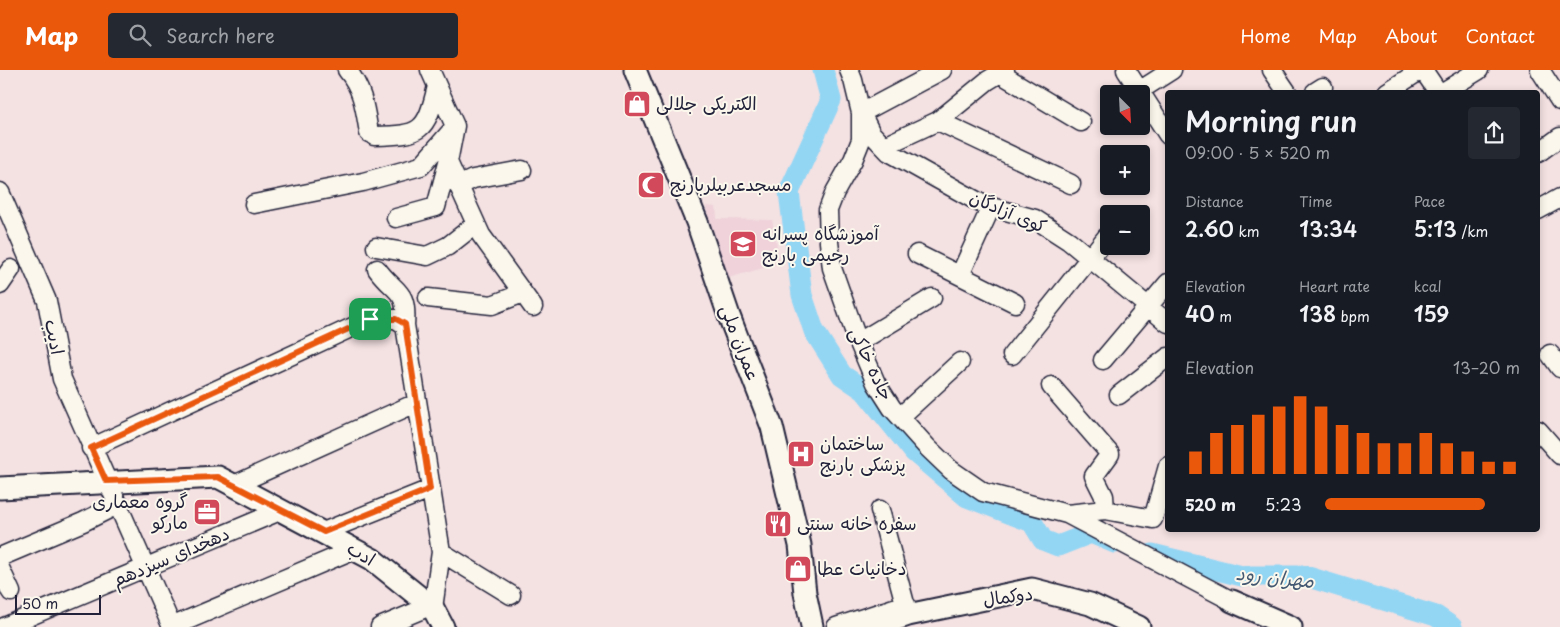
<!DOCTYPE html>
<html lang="en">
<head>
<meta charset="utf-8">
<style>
	body { margin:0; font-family:"Playpen Sans","Playpen Sans Arabic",sans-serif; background:#242831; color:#f1f3f6; height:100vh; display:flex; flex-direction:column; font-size:19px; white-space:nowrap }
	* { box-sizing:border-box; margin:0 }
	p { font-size:16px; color:#9ea1a6 }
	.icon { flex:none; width:28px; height:28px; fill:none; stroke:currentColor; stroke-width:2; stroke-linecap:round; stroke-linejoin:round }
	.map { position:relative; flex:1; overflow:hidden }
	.side { position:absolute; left:1165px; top:20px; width:375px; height:442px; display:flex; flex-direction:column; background:#171b24; border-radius:5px; box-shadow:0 2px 8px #0003 }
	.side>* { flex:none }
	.needle { width:32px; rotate:156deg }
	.fabs { position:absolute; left:1100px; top:15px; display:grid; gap:10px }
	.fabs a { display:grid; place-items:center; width:50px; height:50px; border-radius:5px; background:#171b24; box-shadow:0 2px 8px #0003; font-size:25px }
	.scale { position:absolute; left:15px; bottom:12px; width:86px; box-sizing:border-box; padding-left:5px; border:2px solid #22223b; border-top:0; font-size:14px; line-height:18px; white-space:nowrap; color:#22223b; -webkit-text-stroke:4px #fbf7ec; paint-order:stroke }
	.pin { position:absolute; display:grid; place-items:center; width:42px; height:42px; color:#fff; margin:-21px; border-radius:10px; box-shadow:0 2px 8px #0006 }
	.round { display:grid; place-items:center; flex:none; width:52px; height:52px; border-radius:5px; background:#242831 }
	.overview { display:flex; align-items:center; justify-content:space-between; height:85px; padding:0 20px }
	h1 { font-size:28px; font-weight:600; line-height:38px }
	.stats { display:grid; grid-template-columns:repeat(3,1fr); gap:8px; height:85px; padding:5px 20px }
	.stats div { display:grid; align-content:center }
	.stats b { font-size:21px; font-weight:600 }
	.stats small { font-size:14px; font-weight:400 }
	.stats p { font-size:14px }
	.chart { height:140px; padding:10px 20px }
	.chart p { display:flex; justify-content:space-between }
	.chart svg { width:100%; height:90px; margin-top:5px; stroke:#ea580c; stroke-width:6 }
	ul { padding:0 20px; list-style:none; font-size:16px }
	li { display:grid; grid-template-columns:80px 60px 1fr; align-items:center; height:38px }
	li i { height:12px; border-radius:6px; background:#ea580c }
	header { display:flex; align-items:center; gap:30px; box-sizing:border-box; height:70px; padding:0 25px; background:#ea580c; color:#fff }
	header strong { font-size:24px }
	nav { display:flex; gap:28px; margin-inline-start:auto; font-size:18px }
	.search { width:350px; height:45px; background:#242831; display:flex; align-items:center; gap:12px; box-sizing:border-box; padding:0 18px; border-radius:5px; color:#9ea1a6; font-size:19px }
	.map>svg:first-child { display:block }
	.built { fill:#efd2da }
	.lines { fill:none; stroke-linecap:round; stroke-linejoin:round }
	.river { stroke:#93d6f4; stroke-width:21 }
	.minor-casing { stroke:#22223b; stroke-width:21 }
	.major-casing { stroke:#22223b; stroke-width:25 }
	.minor { stroke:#fbf7ec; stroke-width:18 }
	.major { stroke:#fbf7ec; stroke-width:21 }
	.route-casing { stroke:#fff; stroke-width:10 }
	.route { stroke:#ea580c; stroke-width:6 }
	.labels { text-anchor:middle; stroke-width:4; stroke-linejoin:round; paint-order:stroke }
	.poi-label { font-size:18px; fill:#22223b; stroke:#fbf7ec; text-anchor:start }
	.street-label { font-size:18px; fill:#22223b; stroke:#fbf7ec }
	.water-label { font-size:19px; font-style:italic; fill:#445872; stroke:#fbf7ec }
</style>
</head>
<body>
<header>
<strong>Map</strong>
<div class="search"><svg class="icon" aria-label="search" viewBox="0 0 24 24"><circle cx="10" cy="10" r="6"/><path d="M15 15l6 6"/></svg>Search here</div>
<nav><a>Home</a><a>Map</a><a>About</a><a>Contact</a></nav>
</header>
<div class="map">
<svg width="1560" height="557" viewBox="0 0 1560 557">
	<rect width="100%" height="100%" fill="#f4e1e2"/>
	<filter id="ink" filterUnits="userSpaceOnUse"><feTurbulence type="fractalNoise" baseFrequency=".02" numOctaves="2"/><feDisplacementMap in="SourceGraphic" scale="10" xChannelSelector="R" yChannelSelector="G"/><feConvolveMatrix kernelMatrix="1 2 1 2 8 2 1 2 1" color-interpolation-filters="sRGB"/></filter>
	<g filter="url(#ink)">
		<path class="built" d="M706,136L716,137L717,149L772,150L780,193L721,210L705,154L709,152Z"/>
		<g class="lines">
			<path class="river" d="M823,0L831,30L789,122L802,225L814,261L842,305L864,320L914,382L967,427L1032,452L1043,470L1058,476L1091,463L1115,473
				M1152,484L1242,506H1305L1436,546L1452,557"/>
			<g class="minor-casing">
				<path id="minor" d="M347,0C363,19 365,39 369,63
					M430,0L455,56L448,92L481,165L533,237
					M849,0L853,10L861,43L871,63L889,82L984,135L1035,149L1069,171L1168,253
					M1126,0L1168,65
					M1272,0L1287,22
					M1423,0L1438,22
					M1540,0L1560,31
					M1001,4L1081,52
					M1139,21L1172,0
					M1315,22L1323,17
					M1387,22L1421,0
					M1443,22L1479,0
					M861,43V70L853,90L835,122L828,140L829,172L832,198L856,266L876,313L892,338L927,377L951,400L983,422L1067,444L1232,531
					M861,43L942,0
					M938,51L987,11L1005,0
					M374,66C421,65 426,63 437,16
					M884,76L938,51L1071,114
					M1538,83L1560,67
					M458,116L473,109L522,100
					M0,122L47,231L62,309L172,557
					M254,134L363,112L421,96L454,58
					M1538,140L1560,128
					M396,148L436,137L448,92
					M376,177L427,186L448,176L476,154
					M917,184L1015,233
					M377,199C395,224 408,218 405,255
					M960,205L991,137
					M0,215L11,199
					M428,228L492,235L523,223
					M859,272L932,228
					M1550,284L1560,298
					M1012,285L1109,164
					M1103,290L1168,213
					M1051,316L1110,384L1094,406L1104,426L1105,440
					M1119,325L1168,287
					M900,347L960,292
					M1538,360L1560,385
					M91,378L370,249H396L405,255L441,482L433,538
					M234,415L416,333
					M880,440L908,545
					M1067,444L1105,440L1153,449L1168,396
					M323,462L430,419
					M441,482L511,525
					M0,487L83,452L119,434
					M0,498L11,522
					M4,557L282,440
					M171,557L355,479
					M380,557L430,536
					M836,557L906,534"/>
			</g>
			<g class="major-casing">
				<path id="major" d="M635,0L697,152L729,246L772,357L800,475L805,523L812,556
					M0,418L218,407L372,489L433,538L443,557
					M1232,531L1291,557
					M874,557L908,545L1032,519L1090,534L1139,557"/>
			</g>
			<use href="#minor" class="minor"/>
			<use href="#major" class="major"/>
		</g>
	</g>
	<g class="lines" filter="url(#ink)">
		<g class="route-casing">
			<path id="route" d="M370,249H396L405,254L430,419L324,462L218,407L106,411L91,378Z"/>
		</g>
		<use href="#route" class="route"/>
	</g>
	<defs>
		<g id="shop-square" transform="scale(1.4375)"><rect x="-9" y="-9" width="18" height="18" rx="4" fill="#d1495b" stroke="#fbf7ec"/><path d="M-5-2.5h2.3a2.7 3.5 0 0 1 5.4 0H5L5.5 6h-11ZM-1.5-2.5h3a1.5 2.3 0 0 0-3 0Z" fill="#fff"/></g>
		<g id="mosque-square" transform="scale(1.4375)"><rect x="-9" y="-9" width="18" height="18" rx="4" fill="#d1495b" stroke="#fbf7ec"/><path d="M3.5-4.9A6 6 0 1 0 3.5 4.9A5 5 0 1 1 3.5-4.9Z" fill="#fff"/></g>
		<g id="school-square" transform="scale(1.4375)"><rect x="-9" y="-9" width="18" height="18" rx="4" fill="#d1495b" stroke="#fbf7ec"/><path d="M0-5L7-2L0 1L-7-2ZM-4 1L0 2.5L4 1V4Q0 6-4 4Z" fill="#fff"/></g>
		<g id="hospital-square" transform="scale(1.4375)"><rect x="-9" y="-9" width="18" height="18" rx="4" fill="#d1495b" stroke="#fbf7ec"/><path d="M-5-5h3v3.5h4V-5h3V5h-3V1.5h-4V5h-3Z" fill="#fff"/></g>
		<g id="office-square" transform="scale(1.4375)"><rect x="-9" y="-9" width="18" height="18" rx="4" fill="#d1495b" stroke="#fbf7ec"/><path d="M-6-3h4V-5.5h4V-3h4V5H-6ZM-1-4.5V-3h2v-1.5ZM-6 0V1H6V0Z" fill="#fff"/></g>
		<g id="restaurant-square" transform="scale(1.4375)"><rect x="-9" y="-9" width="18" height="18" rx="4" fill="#d1495b" stroke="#fbf7ec"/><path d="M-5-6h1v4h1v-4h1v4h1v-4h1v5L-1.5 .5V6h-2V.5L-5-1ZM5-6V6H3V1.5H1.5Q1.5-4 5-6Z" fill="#fff"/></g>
	</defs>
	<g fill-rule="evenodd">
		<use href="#shop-square" x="637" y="34"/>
		<use href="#mosque-square" x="651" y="115"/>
		<use href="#school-square" x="743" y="174"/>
		<use href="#hospital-square" x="801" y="384"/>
		<use href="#office-square" x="207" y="442"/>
		<use href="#restaurant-square" x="778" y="454"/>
		<use href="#shop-square" x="798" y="499"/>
	</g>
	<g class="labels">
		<g class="poi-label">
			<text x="656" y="40">الکتریکی جلالی</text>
			<text x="670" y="121">مسجدعربیلربارنج</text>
			<text x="762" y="170">آموزشگاه پسرانه<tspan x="762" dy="21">رحیمی بارنج</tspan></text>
			<text x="820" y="380">ساختمان<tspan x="820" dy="21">پزشکی بارنج</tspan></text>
			<text x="188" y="438" text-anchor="end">گروه معماری<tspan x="188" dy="21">مارکو</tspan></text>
			<text x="797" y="460">سفره خانه سنتی</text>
			<text x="817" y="505">دخانیات عطا</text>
		</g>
		<g class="street-label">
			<text transform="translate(1008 142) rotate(23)" y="6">کوی آزادگان</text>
			<text transform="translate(54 267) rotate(79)" y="6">ادیب</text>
			<text transform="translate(740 273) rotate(69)" y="6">عمران ملی</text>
			<text transform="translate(871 294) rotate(65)" y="6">جاده خاکی</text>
			<text transform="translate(361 484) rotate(31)" y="6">ادب</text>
			<text transform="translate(171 487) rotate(-23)" y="6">دهخدای سیزدهم</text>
			<text transform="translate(1008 527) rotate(-8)" y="6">دوکمال</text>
		</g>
		<g class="water-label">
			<text transform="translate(1275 507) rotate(6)" y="7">مهران رود</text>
		</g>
	</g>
</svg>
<div class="fabs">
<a><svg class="needle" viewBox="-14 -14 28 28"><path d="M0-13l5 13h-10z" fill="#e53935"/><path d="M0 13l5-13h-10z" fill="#9ea1a6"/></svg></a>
<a>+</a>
<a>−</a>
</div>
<div class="scale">50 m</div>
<div class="pin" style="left:370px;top:249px;background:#1e9e55"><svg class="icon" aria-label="arrive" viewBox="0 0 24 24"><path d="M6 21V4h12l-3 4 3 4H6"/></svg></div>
<section class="side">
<div class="overview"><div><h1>Morning run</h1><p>09:00 · 5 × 520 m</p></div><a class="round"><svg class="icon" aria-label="share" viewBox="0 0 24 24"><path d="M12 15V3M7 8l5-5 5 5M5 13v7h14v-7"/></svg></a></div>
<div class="stats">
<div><p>Distance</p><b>2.60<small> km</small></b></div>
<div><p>Time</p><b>13:34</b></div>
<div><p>Pace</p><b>5:13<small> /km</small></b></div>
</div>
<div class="stats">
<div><p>Elevation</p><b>40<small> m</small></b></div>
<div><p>Heart rate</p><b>138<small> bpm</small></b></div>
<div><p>kcal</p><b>159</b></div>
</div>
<div class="chart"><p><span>Elevation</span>13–20 m</p>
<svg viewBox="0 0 160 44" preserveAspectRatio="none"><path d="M5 44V33M15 44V24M25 44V20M35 44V15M45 44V11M55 44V6M65 44V11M75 44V20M85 44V24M95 44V29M105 44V29M115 44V24M125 44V29M135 44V33M145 44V38M155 44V38"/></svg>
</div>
<ul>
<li><b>520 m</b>5:23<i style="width:82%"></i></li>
</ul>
</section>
</div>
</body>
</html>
